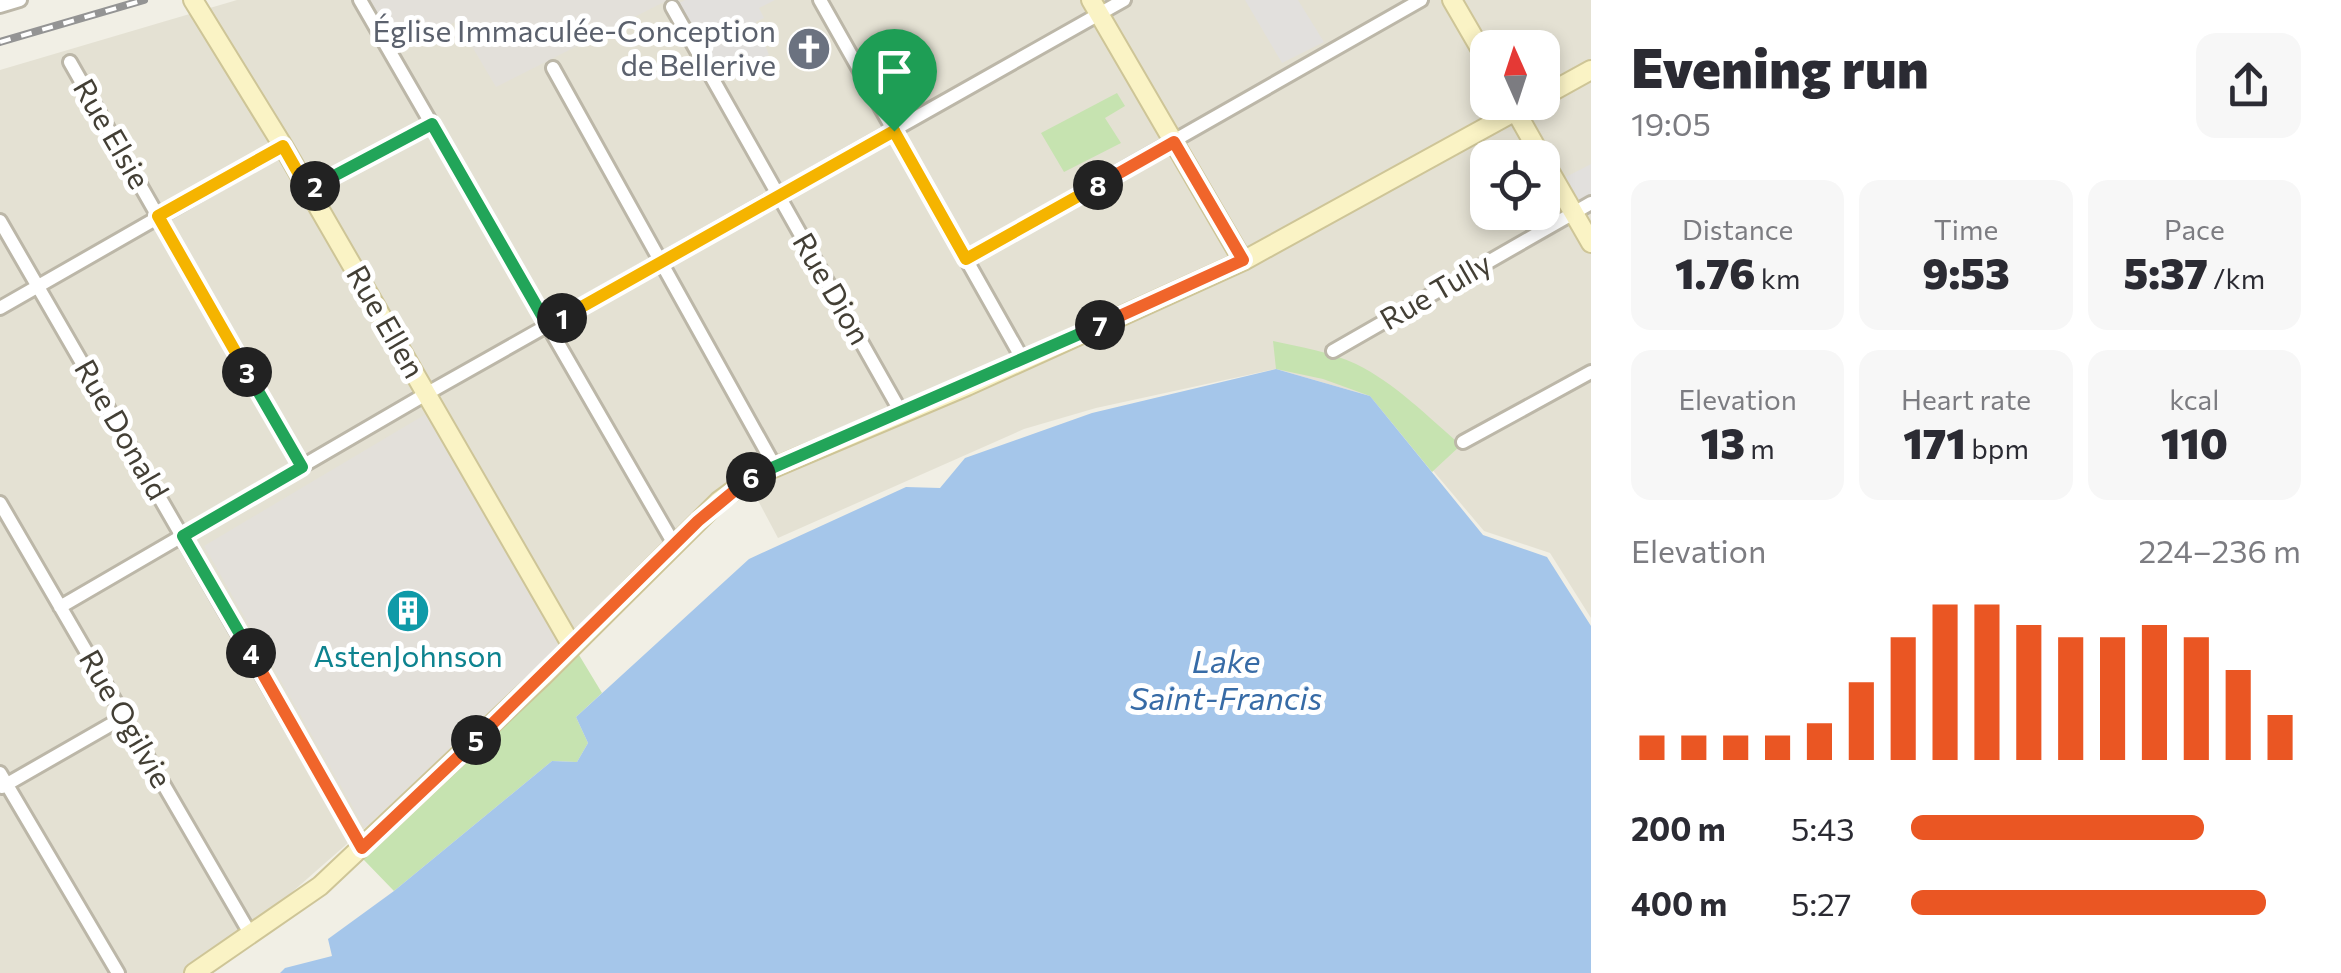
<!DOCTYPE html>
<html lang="en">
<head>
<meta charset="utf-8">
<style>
	body { margin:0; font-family:Commissioner,sans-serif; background:#f7f7f7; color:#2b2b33; height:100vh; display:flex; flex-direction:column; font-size:38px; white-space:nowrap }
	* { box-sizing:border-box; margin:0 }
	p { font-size:32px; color:#7c7c81 }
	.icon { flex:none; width:55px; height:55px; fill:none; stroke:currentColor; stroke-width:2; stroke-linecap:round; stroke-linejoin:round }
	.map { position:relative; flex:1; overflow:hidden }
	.sheet { display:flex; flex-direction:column; background:#fff; width:750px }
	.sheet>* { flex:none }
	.needle { width:65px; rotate:357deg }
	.fabs { position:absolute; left:1470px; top:30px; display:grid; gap:20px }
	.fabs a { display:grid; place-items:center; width:90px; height:90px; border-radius:20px; background:#fff; box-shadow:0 5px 15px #0003; font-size:50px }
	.pin { position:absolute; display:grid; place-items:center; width:85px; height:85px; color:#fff; margin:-102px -42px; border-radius:50% 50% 50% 0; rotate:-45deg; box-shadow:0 0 10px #0007 }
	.pin .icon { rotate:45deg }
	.km { position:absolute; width:50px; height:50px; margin:-25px; border-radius:50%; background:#222; color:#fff; font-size:28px; line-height:50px; text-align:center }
	.round { display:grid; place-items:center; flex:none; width:105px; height:105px; border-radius:20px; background:#f7f7f7 }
	.summary { display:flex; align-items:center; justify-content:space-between; height:170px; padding:0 40px }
	h1 { font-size:55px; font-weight:800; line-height:75px }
	.figures { display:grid; grid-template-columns:repeat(3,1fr); gap:15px; height:170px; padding:10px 40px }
	.figures div { display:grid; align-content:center; border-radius:20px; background:#f7f7f7; text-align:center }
	.figures b { font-size:42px; font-weight:800 }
	.figures small { font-size:28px; font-weight:400 }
	.figures p { font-size:28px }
	.chart { height:280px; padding:20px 40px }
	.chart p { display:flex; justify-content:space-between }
	.chart svg { width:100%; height:180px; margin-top:10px; stroke:#ea5623; stroke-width:6 }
	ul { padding:0 40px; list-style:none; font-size:32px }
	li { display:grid; grid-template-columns:160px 120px 1fr; align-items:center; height:75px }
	li i { height:25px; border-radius:12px; background:#ea5623 }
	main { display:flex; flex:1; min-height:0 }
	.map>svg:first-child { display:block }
	.residential { fill:#e4e1d3; fill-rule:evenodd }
	.industrial { fill:#e3e0da }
	.green { fill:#c6e3b0 }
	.parking { fill:#e2e0dd }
	.water { fill:#a5c6ea }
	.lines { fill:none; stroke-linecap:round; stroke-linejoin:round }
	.street-casing { stroke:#bcb7a8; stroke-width:18 }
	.secondary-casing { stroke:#cec597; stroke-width:22 }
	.street { stroke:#fff; stroke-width:12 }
	.secondary { stroke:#faf3c5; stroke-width:18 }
	.rail-casing { stroke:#949494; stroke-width:8 }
	.rail { stroke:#fff; stroke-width:4; stroke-dasharray:11; stroke-linecap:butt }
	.split-1-casing { stroke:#fff; stroke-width:20 }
	.split-2-casing { stroke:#fff; stroke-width:20 }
	.split-3-casing { stroke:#fff; stroke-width:20 }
	.split-4-casing { stroke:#fff; stroke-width:20 }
	.split-5-casing { stroke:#fff; stroke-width:20 }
	.split-6-casing { stroke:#fff; stroke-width:20 }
	.split-7-casing { stroke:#fff; stroke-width:20 }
	.split-8-casing { stroke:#fff; stroke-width:20 }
	.split-9-casing { stroke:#fff; stroke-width:20 }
	.split-1 { stroke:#f5b400; stroke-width:12 }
	.split-2 { stroke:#22a559; stroke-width:12 }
	.split-3 { stroke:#f5b400; stroke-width:12 }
	.split-4 { stroke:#22a559; stroke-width:12 }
	.split-5 { stroke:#f0652b; stroke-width:12 }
	.split-6 { stroke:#f0652b; stroke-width:12 }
	.split-7 { stroke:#22a559; stroke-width:12 }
	.split-8 { stroke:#f0652b; stroke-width:12 }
	.split-9 { stroke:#f5b400; stroke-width:12 }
	.labels { text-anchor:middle; stroke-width:10; stroke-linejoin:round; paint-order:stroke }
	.worship-label { font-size:30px; fill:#5b616d; stroke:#fff; text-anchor:end }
	.street-label { font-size:30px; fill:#433f35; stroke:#fff }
	.culture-label { font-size:30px; fill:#0d838f; stroke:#fff }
	.water-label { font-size:32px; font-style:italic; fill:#376ba6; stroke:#fff }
</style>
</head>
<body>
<main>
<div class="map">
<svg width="1591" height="973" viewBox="0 0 1591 973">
	<rect width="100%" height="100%" fill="#f1efe5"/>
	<path class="residential" d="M237,0H1591V618L1550,553L1484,531L1370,396L1276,369L1096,408L1024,429L778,538L745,476L699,511L560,647L365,828L242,936L186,973H0V70ZM1488,48H1542V102H1488ZM1488,158H1542V212H1488Z"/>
	<path class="industrial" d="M370,0H668L496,87L457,21L400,51Z
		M426,414L560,647L365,828L204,546Z"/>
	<path class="green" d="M1117,93L1125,106L1105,118L1121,143L1064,172L1041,133Z
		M1273,341C1301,347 1330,352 1356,364C1395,383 1428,417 1461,445L1432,472L1370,396L1323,379L1276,369Z
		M576,650L602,693L576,717L588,743L577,762L552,761L394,891L362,858Z"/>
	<path class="parking" d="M685,0H775L759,8L764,18L756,22L769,55L719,74L679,3Z
		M1245,0H1298L1324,42L1282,63Z
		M1591,164V203L1574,213L1556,182Z"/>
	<path class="water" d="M1276,369L1370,396L1483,535L1547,557L1591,626V973H280L285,968L332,956L328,939L394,891L552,761L577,762L588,743L576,717L749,559L906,487L940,488L965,458L1092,413Z"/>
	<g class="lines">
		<g class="street-casing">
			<path id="street" d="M360,0L674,544
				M820,0L1023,360
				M0,6L20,0
				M672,7L902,414
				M70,62L301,467
				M553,68L775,467
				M308,190L432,124
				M0,221L362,848
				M966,259L1421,0
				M0,308L283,146
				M1333,351L1591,203
				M1463,442L1591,372
				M0,503L251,935
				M60,607L426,394L1124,0
				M0,773L118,973
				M2,787L124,717"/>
		</g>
		<g class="secondary-casing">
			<path id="secondary" d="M193,0L283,146L572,646
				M1091,0L1243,261
				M1452,0L1488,62
				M1542,97L1591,70
				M1511,103L1542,158
				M1542,158L1591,243
				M194,973L320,886L543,676L719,501L752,477L967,386L1243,261L1532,102"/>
		</g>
		<use href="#street" class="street"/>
		<use href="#secondary" class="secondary"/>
		<g class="rail-casing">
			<path id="rail" d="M0,42L144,0"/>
		</g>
		<use href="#rail" class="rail"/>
	</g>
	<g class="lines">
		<g class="split-1-casing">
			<path id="split-1" d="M562,318L894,131"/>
		</g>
		<g class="split-2-casing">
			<path id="split-2" d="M315,186L432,124L548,326L562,318"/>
		</g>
		<g class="split-3-casing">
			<path id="split-3" d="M247,372L158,216L283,146L308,190L315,186"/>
		</g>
		<g class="split-4-casing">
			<path id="split-4" d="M247,372L302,467L183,536L251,653"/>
		</g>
		<g class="split-5-casing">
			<path id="split-5" d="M251,653L362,848L476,740"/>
		</g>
		<g class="split-6-casing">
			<path id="split-6" d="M476,740L698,521L751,477"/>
		</g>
		<g class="split-7-casing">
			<path id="split-7" d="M751,477L1100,325"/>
		</g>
		<g class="split-8-casing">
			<path id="split-8" d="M1098,185L1174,142L1243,260L1100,325"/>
		</g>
		<g class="split-9-casing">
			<path id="split-9" d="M894,131L966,259L1098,185"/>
		</g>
		<use href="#split-1" class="split-1"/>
		<use href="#split-2" class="split-2"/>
		<use href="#split-3" class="split-3"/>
		<use href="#split-4" class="split-4"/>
		<use href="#split-5" class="split-5"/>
		<use href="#split-6" class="split-6"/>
		<use href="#split-7" class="split-7"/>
		<use href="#split-8" class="split-8"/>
		<use href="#split-9" class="split-9"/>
	</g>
	<defs>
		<g id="church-disc" transform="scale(2.25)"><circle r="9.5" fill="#6b7280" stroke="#fff"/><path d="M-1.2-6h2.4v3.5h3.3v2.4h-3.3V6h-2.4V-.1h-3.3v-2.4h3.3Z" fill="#fff"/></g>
		<g id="building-disc" transform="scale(2.25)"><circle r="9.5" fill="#0f9aa8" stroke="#fff"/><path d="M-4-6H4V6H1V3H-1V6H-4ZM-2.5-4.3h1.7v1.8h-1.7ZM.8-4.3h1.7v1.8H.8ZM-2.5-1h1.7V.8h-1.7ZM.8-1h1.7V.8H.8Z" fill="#fff"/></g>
	</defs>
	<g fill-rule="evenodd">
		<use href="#church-disc" x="809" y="49"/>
		<use href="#building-disc" x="408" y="611"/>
	</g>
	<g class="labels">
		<g class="worship-label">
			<text x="776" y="42">Église Immaculée-Conception<tspan x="776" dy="34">de Bellerive</tspan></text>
		</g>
		<g class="street-label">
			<text transform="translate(111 134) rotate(60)" y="10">Rue Elsie</text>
			<text transform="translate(831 289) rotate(60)" y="10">Rue Dion</text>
			<text transform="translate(1436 292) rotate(-30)" y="10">Rue Tully</text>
			<text transform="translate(385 322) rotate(60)" y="10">Rue Ellen</text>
			<text transform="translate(121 430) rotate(60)" y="10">Rue Donald</text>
			<text transform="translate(125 719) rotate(60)" y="10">Rue Ogilvie</text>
		</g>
		<g class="culture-label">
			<text x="408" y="667">AstenJohnson</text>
		</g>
		<g class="water-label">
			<text x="1226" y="673">Lake<tspan x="1226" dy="37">Saint-Francis</tspan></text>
		</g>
	</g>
</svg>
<div class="fabs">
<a><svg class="needle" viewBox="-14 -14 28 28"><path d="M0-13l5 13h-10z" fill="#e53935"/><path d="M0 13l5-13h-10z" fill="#7c7c81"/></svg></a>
<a><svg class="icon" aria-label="locate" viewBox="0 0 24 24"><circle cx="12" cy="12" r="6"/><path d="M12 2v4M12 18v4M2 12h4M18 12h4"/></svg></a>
</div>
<div class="pin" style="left:894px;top:131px;background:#1e9e55"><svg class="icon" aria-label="arrive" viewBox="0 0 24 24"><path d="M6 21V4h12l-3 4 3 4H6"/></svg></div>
<b class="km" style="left:562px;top:318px">1</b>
<b class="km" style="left:315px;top:186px">2</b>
<b class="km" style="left:247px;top:372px">3</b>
<b class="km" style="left:251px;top:653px">4</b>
<b class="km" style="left:476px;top:740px">5</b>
<b class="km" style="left:751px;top:477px">6</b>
<b class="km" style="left:1100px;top:325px">7</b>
<b class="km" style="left:1098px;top:185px">8</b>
</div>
<section class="sheet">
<div class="summary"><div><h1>Evening run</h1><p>19:05</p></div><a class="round"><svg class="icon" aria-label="share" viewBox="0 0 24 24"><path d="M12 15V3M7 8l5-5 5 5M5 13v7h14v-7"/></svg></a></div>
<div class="figures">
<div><p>Distance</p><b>1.76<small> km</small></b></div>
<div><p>Time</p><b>9:53</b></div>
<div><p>Pace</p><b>5:37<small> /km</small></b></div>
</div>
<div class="figures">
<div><p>Elevation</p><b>13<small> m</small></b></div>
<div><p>Heart rate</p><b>171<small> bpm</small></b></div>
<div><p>kcal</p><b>110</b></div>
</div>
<div class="chart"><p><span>Elevation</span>224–236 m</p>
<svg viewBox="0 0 160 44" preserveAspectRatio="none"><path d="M5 44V38M15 44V38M25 44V38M35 44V38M45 44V35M55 44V25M65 44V14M75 44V6M85 44V6M95 44V11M105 44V14M115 44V14M125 44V11M135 44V14M145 44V22M155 44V33"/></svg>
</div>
<ul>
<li><b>200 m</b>5:43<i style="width:75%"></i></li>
<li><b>400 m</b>5:27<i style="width:91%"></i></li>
</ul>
</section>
</main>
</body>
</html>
